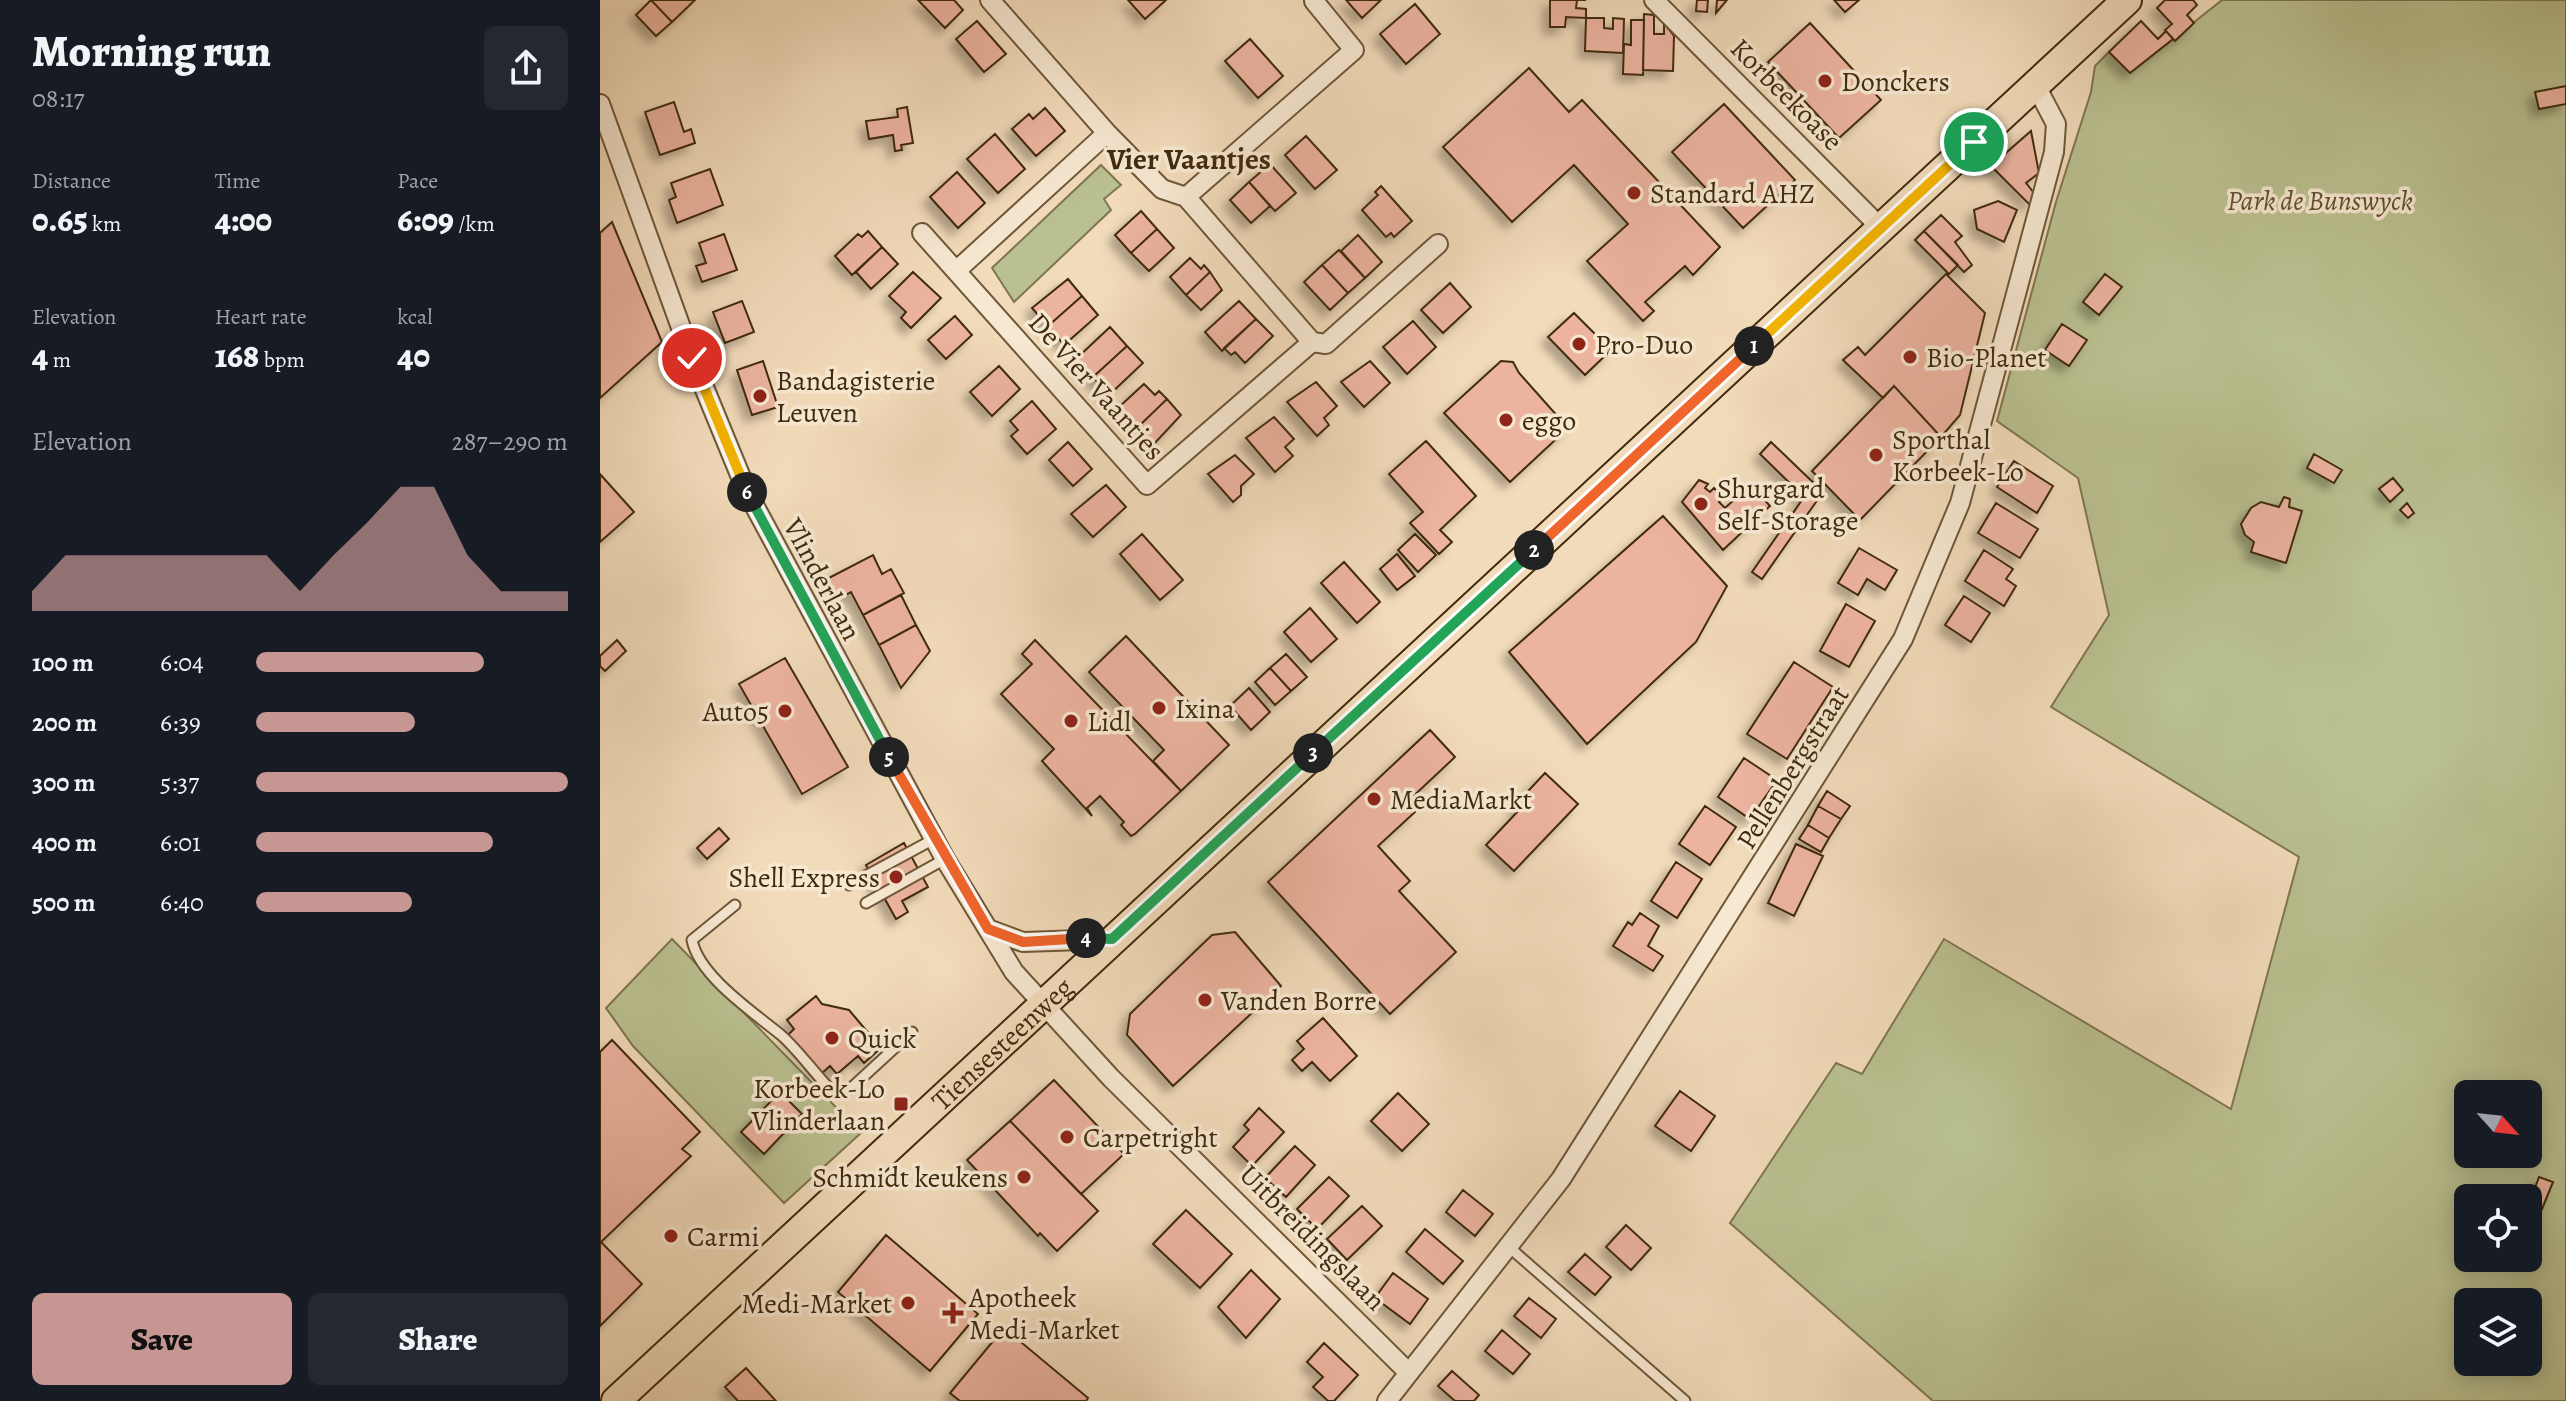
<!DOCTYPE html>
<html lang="en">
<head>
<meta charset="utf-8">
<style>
	body { margin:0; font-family:Alegreya,serif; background:#242831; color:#f1f3f6; height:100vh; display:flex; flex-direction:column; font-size:30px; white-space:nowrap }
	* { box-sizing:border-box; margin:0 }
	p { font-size:26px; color:#9ea1a6 }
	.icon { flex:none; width:44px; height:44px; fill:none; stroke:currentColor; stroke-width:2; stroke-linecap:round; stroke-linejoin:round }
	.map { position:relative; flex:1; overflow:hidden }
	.drawer { display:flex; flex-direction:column; background:#171b24; width:600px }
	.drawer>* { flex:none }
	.needle { width:52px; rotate:117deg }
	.controls { position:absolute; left:1854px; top:1080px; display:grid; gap:16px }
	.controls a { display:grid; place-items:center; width:88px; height:88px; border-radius:12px; background:#171b24; box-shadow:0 4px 20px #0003; font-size:40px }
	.pin { position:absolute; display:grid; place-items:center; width:68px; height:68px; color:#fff; margin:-34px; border:4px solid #fff; border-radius:50%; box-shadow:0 2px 8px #0007 }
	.km { position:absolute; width:40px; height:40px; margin:-20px; border-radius:50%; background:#222; color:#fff; font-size:22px; line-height:40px; text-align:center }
	.round { display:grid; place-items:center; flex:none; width:84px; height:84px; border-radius:12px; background:#242831 }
	.overview { display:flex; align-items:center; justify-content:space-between; height:136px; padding:0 32px }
	h1 { font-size:44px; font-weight:800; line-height:60px }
	.metrics { display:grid; grid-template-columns:repeat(3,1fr); gap:12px; height:136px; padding:8px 32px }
	.metrics div { display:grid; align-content:center }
	.metrics b { font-size:34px; font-weight:800 }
	.metrics small { font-size:22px; font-weight:400 }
	.metrics p { font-size:22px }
	.chart { height:224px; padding:16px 32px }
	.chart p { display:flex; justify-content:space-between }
	.chart svg { width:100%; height:144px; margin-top:8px; fill:#c59692; opacity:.7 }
	.action { display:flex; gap:16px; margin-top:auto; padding:16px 32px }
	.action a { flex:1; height:92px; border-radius:12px; background:#c59692; color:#111; font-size:32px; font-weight:800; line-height:92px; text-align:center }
	.action a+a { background:#242831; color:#f1f3f6 }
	ul { padding:0 32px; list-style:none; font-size:26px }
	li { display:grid; grid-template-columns:128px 96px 1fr; align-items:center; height:60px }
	li i { height:20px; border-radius:10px; background:#c59692 }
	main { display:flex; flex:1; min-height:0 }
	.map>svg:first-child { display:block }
	.green { fill:#bac090; stroke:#7e764e; stroke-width:2; fill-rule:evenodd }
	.building { fill:#ecb39f; stroke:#412b0d; stroke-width:2; filter:url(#shadow) }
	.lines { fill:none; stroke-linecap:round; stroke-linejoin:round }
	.service-casing { stroke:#6d5738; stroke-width:13 }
	.minor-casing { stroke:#6d5738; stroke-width:22 }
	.primary-casing { stroke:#412b0d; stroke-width:32 }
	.service { stroke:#f7e8d2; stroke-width:9 }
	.minor { stroke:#f7e8d2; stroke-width:18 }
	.primary { stroke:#f2dbba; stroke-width:28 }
	.split-1-casing { stroke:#fff; stroke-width:16 }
	.split-2-casing { stroke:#fff; stroke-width:16 }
	.split-3-casing { stroke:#fff; stroke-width:16 }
	.split-4-casing { stroke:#fff; stroke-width:16 }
	.split-5-casing { stroke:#fff; stroke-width:16 }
	.split-6-casing { stroke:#fff; stroke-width:16 }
	.split-7-casing { stroke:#fff; stroke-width:16 }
	.split-1 { stroke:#f5b400; stroke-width:10 }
	.split-2 { stroke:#f0652b; stroke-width:10 }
	.split-3 { stroke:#22a559; stroke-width:10 }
	.split-4 { stroke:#22a559; stroke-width:10 }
	.split-5 { stroke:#f0652b; stroke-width:10 }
	.split-6 { stroke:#22a559; stroke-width:10 }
	.split-7 { stroke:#f5b400; stroke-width:10 }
	.poi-dot { fill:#8f2418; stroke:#f7e8d2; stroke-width:3 }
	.labels { text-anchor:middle; stroke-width:7; stroke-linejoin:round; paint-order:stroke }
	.poi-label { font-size:28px; fill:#412b0d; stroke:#f7e8d2; text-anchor:start }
	.street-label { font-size:28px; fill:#412b0d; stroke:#f7e8d2 }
	.park-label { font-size:28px; font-style:italic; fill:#5f502e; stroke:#f7e8d2 }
	.neighbourhood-label { font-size:30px; font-weight:bold; fill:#412b0d; stroke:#f7e8d2 }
</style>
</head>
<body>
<main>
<section class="drawer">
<div class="overview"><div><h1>Morning run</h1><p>08:17</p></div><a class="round"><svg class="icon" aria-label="share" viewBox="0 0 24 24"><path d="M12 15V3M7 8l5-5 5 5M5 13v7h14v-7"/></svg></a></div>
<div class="metrics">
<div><p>Distance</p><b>0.65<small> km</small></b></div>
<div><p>Time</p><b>4:00</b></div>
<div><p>Pace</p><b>6:09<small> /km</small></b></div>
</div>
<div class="metrics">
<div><p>Elevation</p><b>4<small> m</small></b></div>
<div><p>Heart rate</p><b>168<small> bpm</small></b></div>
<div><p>kcal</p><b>40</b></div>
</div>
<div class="chart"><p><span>Elevation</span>287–290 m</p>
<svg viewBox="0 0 160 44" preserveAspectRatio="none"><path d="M0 44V38L10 27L20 27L30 27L40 27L50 27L60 27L70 27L80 38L90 27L100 17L110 6L120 6L130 27L140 38L150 38L160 38V44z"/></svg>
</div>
<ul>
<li><b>100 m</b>6:04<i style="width:73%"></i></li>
<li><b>200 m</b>6:39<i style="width:51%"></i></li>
<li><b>300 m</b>5:37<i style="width:100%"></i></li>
<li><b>400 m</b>6:01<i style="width:76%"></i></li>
<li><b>500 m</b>6:40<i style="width:50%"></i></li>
</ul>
<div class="action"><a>Save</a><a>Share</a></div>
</section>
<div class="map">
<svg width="1966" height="1401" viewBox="0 0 1966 1401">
	<defs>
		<filter id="shadow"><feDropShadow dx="-7" dy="7" stdDeviation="4" flood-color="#0004"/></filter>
	</defs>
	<rect width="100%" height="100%" fill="#f2dbba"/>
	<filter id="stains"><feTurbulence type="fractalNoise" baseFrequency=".0025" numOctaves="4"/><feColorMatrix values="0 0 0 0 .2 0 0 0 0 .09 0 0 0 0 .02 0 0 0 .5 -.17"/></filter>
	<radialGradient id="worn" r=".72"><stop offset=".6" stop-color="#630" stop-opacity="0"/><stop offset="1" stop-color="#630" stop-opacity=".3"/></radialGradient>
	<path class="green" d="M1622,0H1966V1401H1333L1130,1223L1236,1063L1262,1074L1344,939L1631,1109L1699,857L1451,707L1509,615L1478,478L1397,421L1456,202L1491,92L1495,66L1509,52L1530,73ZM1868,1094H1928V1154H1868ZM1868,1198H1928V1258H1868ZM1868,1302H1928V1362H1868Z
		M501,165L521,185L504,199L511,210L414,302L392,268Z
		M72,939L261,1133L184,1203L33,1046L6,1008Z"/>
	<path class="building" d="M51,0H95L72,22Z
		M51,0L72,22L56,36L36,15Z
		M318,0H354L363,10L345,28Z
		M528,0H566L545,19Z
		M746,0H781L762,18Z
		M950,0H986H977L976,8L986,9V18L966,17L965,27H950Z
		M1097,0H1108L1107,12L1096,11Z
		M1117,0H1127L1116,13Z
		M1234,0H1259L1245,12Z
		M1565,0H1593L1597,5L1587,15L1594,23L1575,41L1565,30L1572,24L1557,8Z
		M815,4L840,34L806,64L780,34Z
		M1044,14L1054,15V34H1064V23L1074,36L1073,71L1043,70Z
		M986,18H1004V28L1013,29V18L1024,19L1023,53L985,51Z
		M1031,20H1044L1043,75L1023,74L1024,44L1031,45Z
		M377,21L406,54L384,72L356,39Z
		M1541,21L1558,39L1566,31L1573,39L1530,73L1509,52Z
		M1210,23L1281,100L1239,138L1168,62Z
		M650,39L683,76L658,98L625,61Z
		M929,68L969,112L982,100L1120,247L1093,275L1085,266L1045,302L1054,311L1043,321L987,261L1028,224L974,165L912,222L843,147Z
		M1966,86V104L1939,109L1935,92Z
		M74,102L84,132L91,129L95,143L60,155L45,112Z
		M1124,104L1195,180L1143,228L1072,152Z
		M307,107L313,143L301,145L302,150L295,151L293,135L269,139L266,121L298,117L297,109Z
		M445,108L465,131L436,156L412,129L429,114L433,119Z
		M1431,131L1439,173L1426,183L1434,193L1430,205L1391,166Z
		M395,134L425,169L398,193L367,159Z
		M706,136L737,170L715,189L685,155Z
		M670,164L696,193L675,211L649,182Z
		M110,169L123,205L77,223L69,200L76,197L71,183Z
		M357,172L385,203L358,228L330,197Z
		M649,182L670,206L651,223L630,200Z
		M781,186L812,221L794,237L791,233L786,237L762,210L778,195L775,192Z
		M1398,201L1417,210L1404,242L1377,229L1374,210Z
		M541,211L557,229L531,253L515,235Z
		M1341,215L1362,236L1355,242L1372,265L1364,272L1324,231Z
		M12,222L62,342L0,398V233Z
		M557,229L574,248L549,271L531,253Z
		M268,231L282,247L252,275L235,256L258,234L262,237Z
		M1324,231L1358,265L1349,274L1315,240Z
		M124,234L137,270L102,282L96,266L106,263L99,243Z
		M758,235L782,262L765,278L741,251Z
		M282,247L298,264L271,289L256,272Z
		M739,250L765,278L748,293L722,265Z
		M590,258L601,269L604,265L610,272L586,295L570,277Z
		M722,265L748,293L730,310L704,282Z
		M313,272L341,298L311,328L301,318L306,312L289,296Z
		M610,272L622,290L601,310L586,295Z
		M1346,274L1385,313L1360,415L1341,437L1294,386L1283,398L1243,360L1258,347L1265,355Z
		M1505,274L1522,287L1499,315L1483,302Z
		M468,279L482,296L448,326L432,308Z
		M850,283L871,307L843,333L821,310Z
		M482,296L498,315L464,345L448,326Z
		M142,301L154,332L125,343L113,312Z
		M639,301L656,319L622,351L605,332Z
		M974,313L1011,350L985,375L948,337Z
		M355,316L372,335L346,359L328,340Z
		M656,319L673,336L645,363L635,352L631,355L624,348Z
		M813,321L836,347L807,374L783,347Z
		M1462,324L1487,340L1469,366L1445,350Z
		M510,327L527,346L493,377L476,359Z
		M527,346L543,363L509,395L493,377Z
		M163,361L178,407L152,415L137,370Z
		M770,361L790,383L764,407L741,382Z
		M901,361L913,362L919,373L968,428L910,482L844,413Z
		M399,366L420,389L392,416L370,392Z
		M716,382L737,406L724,418L729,425L717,436L687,402Z
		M544,384L555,395L559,391L567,399L538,427L519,407Z
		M1294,386L1341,437L1260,520L1212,471Z
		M567,399L581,415L553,445L538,427Z
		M432,401L456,429L427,454L411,436L418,430L410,421Z
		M674,417L694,439L685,447L693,456L675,472L646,438Z
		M826,441L876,496L840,530L852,542L839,554L810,523L823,512L789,474Z
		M468,442L492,469L473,486L449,460Z
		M1171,442L1223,492L1162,579L1152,572L1204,497L1160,454Z
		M1714,454L1742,470L1734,483L1707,468Z
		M635,455L654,474L641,486V495L633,502L608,474Z
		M1414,461L1453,486L1437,513L1397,487Z
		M0,474L34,512L0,542Z
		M1793,478L1803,490L1790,502L1779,489Z
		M1099,480L1108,484L1105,488L1110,492L1114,488L1123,498L1119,502L1125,508L1151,485L1170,506L1123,550L1082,502Z
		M506,485L526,507L493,537L471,514Z
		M1684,497L1690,499L1689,507L1702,511L1686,563L1651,552L1654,542L1645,535L1641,524L1651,508L1661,502L1679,507Z
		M1396,503L1438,529L1420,558L1378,533Z
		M1807,503L1814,513L1808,518L1800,510Z
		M1063,516L1127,586L1096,642L987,744L909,652Z
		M542,534L583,580L560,600L520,554Z
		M815,534L836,555L818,572L798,550Z
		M1259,548L1297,570L1285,590L1267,579L1258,595L1238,583Z
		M1384,550L1413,569L1406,579L1416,586L1404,606L1365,581Z
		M797,554L815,576L797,590L780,569Z
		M273,555L282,574L291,569L304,593L263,615L251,592L236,600L225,580Z
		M744,562L780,602L757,623L721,583Z
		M301,595L316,625L279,645L263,615Z
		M1364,596L1390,613L1371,642L1345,625Z
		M1246,604L1275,621L1249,667L1220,651Z
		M710,608L737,639L711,662L684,632Z
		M316,625L330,651L301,688L279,645Z
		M526,636L629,745L581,791L553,761L564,750L489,672Z
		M17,640L26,651L5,671L0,666V656Z
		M435,640L581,791L535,834L531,836L521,825L524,822L500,796L487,808L492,816L484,807L442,761L454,749L401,694L432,664L422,654Z
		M686,654L707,677L691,691L670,668Z
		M185,658L248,767L202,794L139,684Z
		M1194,662L1233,687L1187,759L1147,734Z
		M670,668L691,691L675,705L655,682Z
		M649,688L670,712L651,730L630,706Z
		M830,730L855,757L806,803L815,812L778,846L810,881L799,891L856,952L790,1014L668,882Z
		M1144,758L1177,780L1150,819L1118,797Z
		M945,773L978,804L914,871L886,845L920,809L915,805Z
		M1227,791L1250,806L1241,819L1218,806Z
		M1105,806L1136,827L1110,865L1079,844Z
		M1218,806L1241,819L1229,838L1208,825Z
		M1208,825L1229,838L1221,852L1199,839Z
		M119,828L129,839L107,859L97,848Z
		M304,843L328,887L302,901L308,912L296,919L266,865Z
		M1196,844L1223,856L1194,916L1168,903Z
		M1076,862L1102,879L1077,918L1051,901Z
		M1040,913L1059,926L1048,946L1063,956L1053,971L1013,946L1028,922L1032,925Z
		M635,932L681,986L573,1086L527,1035L530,1014L612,935Z
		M216,996L222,1004L249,1010L281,1048L264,1063L258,1056L237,1074L230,1066L221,1074L188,1035L194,1029L187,1020Z
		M723,1018L757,1056L730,1081L712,1062L702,1071L692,1060L704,1049L697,1041Z
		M12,1040L100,1132L82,1149L91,1156L1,1242L42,1284L0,1326V1052Z
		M454,1080L524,1154L481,1194L410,1121Z
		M1080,1091L1115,1116L1091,1151L1055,1126Z
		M180,1092L202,1114L164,1154L141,1132Z
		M798,1093L829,1124L802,1151L771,1121Z
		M659,1108L684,1132L652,1166L633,1147L649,1130L644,1125Z
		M410,1121L498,1211L457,1251L440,1233L438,1236L367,1160Z
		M695,1146L715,1165L686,1197L665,1178Z
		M729,1177L749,1196L717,1229L697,1209Z
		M1939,1177L1953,1182L1942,1209L1929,1204Z
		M863,1190L893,1214L875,1236L846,1212Z
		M762,1206L782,1226L747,1260L727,1239Z
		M586,1210L632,1254L600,1288L553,1244Z
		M1026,1225L1051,1248L1031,1270L1006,1247Z
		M825,1229L863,1261L843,1284L806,1252Z
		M286,1235L378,1314L330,1371L238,1292Z
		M985,1254L1011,1277L995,1295L968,1272Z
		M651,1270L680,1299L646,1338L618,1307Z
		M793,1273L828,1299L810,1324L775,1298Z
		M929,1298L956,1319L941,1338L914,1316Z
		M404,1328L488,1398L486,1401H360L350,1393Z
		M902,1330L930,1354L913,1374L885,1351Z
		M724,1343L758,1375L734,1401H728L713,1387L723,1377L707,1362Z
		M146,1368L176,1401H138L125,1387Z
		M852,1371L879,1395L874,1401H855L838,1386Z"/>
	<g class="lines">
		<g class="service-casing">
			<path id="service" d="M249,885L334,839
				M266,903L345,859
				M135,905L92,940C99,976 153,1012 181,1035C198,1050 212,1070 228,1087L250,1089L312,1032
				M910,1248L1085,1401"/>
		</g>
		<g class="minor-casing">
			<path id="minor" d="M390,0L507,133L562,189L586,197
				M1054,0L1281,228
				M714,1L754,50L586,197L712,342L726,344L838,244
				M0,104L92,358L147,492L345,859L414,972L511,1078L809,1373
				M322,233L547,485L712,342
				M356,271L507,133
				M388,929L423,942L512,939
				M787,1401L961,1179L1303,639L1360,503L1454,152L1456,124L1435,84"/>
		</g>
		<g class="primary-casing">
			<g id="primary">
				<path id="s1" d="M16,1401L1527,0"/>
			</g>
		</g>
		<use href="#service" class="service"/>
		<use href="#minor" class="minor"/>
		<use href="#primary" class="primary"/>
	</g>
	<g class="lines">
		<g class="split-1-casing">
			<path id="split-1" d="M1154,346L1374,142"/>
		</g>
		<g class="split-2-casing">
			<path id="split-2" d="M934,550L1154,346"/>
		</g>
		<g class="split-3-casing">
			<path id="split-3" d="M713,753L934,550"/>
		</g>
		<g class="split-4-casing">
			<path id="split-4" d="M486,938L512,939L713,753"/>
		</g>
		<g class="split-5-casing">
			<path id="split-5" d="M289,757L388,929L423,942L486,938"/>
		</g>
		<g class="split-6-casing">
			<path id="split-6" d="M147,492L289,757"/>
		</g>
		<g class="split-7-casing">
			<path id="split-7" d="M92,358L147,492"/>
		</g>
		<use href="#split-1" class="split-1"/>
		<use href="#split-2" class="split-2"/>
		<use href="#split-3" class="split-3"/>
		<use href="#split-4" class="split-4"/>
		<use href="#split-5" class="split-5"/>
		<use href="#split-6" class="split-6"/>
		<use href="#split-7" class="split-7"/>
	</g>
	<g class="poi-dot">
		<circle cx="1225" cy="81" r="8"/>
		<circle cx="1034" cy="193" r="8"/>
		<circle cx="979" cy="344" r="8"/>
		<circle cx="1310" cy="357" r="8"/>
		<circle cx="160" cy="396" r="8"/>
		<circle cx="906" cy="420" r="8"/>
		<circle cx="1276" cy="455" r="8"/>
		<circle cx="1101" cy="504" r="8"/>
		<circle cx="559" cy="708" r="8"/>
		<circle cx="185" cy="711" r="8"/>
		<circle cx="471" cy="721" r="8"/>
		<circle cx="774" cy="799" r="8"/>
		<circle cx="296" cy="877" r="8"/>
		<circle cx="605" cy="1000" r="8"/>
		<circle cx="232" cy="1038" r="8"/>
		<rect x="293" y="1096" width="16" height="16" rx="4"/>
		<circle cx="467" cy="1137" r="8"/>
		<circle cx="424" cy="1177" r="8"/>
		<circle cx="71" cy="1236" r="8"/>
		<circle cx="308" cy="1303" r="8"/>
		<path d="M349 1301h8v8h8v8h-8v8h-8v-8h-8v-8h8z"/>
	</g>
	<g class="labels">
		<g class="poi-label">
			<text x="1241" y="91">Donckers</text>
			<text x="1050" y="203">Standard AHZ</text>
			<text x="995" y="354">Pro-Duo</text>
			<text x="1326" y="367">Bio-Planet</text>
			<text x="176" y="390">Bandagisterie<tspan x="176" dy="32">Leuven</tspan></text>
			<text x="922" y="430">eggo</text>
			<text x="1292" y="449">Sporthal<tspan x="1292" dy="32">Korbeek-Lo</tspan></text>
			<text x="1117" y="498">Shurgard<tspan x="1117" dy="32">Self-Storage</tspan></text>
			<text x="575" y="718">Ixina</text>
			<text x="169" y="721" text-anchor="end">Auto5</text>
			<text x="487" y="731">Lidl</text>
			<text x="790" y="809">MediaMarkt</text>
			<text x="280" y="887" text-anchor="end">Shell Express</text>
			<text x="621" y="1010">Vanden Borre</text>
			<text x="248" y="1048">Quick</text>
			<text x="285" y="1098" text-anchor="end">Korbeek-Lo<tspan x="285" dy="32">Vlinderlaan</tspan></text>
			<text x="483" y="1147">Carpetright</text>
			<text x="408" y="1187" text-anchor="end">Schmidt keukens</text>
			<text x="87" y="1246">Carmi</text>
			<text x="369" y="1307">Apotheek<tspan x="369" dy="32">Medi-Market</tspan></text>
			<text x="292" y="1313" text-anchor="end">Medi-Market</text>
		</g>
		<g class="street-label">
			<text transform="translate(1187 94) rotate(45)" y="10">Korbeekoase</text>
			<text transform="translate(497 386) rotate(48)" y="10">De Vier Vaantjes</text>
			<text transform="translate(223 579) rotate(62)" y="10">Vlinderlaan</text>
			<text transform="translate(1192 767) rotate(-58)" y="10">Pellenbergstraat</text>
			<text dy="10" stroke="none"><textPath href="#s1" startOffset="526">Tiensesteenweg</textPath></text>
			<text transform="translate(713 1237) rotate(45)" y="10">Uitbreidingslaan</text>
		</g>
		<g class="park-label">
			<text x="1720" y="210">Park de Bunswyck</text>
		</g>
		<g class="neighbourhood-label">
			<text x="589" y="169">Vier Vaantjes</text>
		</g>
	</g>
	<rect width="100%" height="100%" filter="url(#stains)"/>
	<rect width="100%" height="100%" fill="url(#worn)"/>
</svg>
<div class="controls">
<a><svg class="needle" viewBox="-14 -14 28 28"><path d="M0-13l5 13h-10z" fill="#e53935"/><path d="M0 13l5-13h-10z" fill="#9ea1a6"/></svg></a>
<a><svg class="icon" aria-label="locate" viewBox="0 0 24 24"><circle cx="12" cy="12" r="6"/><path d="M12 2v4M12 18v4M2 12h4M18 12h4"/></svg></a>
<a><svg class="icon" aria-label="layers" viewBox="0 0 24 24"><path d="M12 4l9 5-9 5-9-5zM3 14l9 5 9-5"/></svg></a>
</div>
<div class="pin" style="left:1374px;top:142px;background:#1e9e55"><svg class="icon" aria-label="arrive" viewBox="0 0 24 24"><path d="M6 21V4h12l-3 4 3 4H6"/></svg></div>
<div class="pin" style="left:92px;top:358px;background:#d93025"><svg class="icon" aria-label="check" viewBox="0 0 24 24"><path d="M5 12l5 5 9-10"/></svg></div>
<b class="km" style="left:1154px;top:346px">1</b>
<b class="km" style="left:934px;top:550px">2</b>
<b class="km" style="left:713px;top:753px">3</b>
<b class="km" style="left:486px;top:938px">4</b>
<b class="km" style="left:289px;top:757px">5</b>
<b class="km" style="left:147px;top:492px">6</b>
</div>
</main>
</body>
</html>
